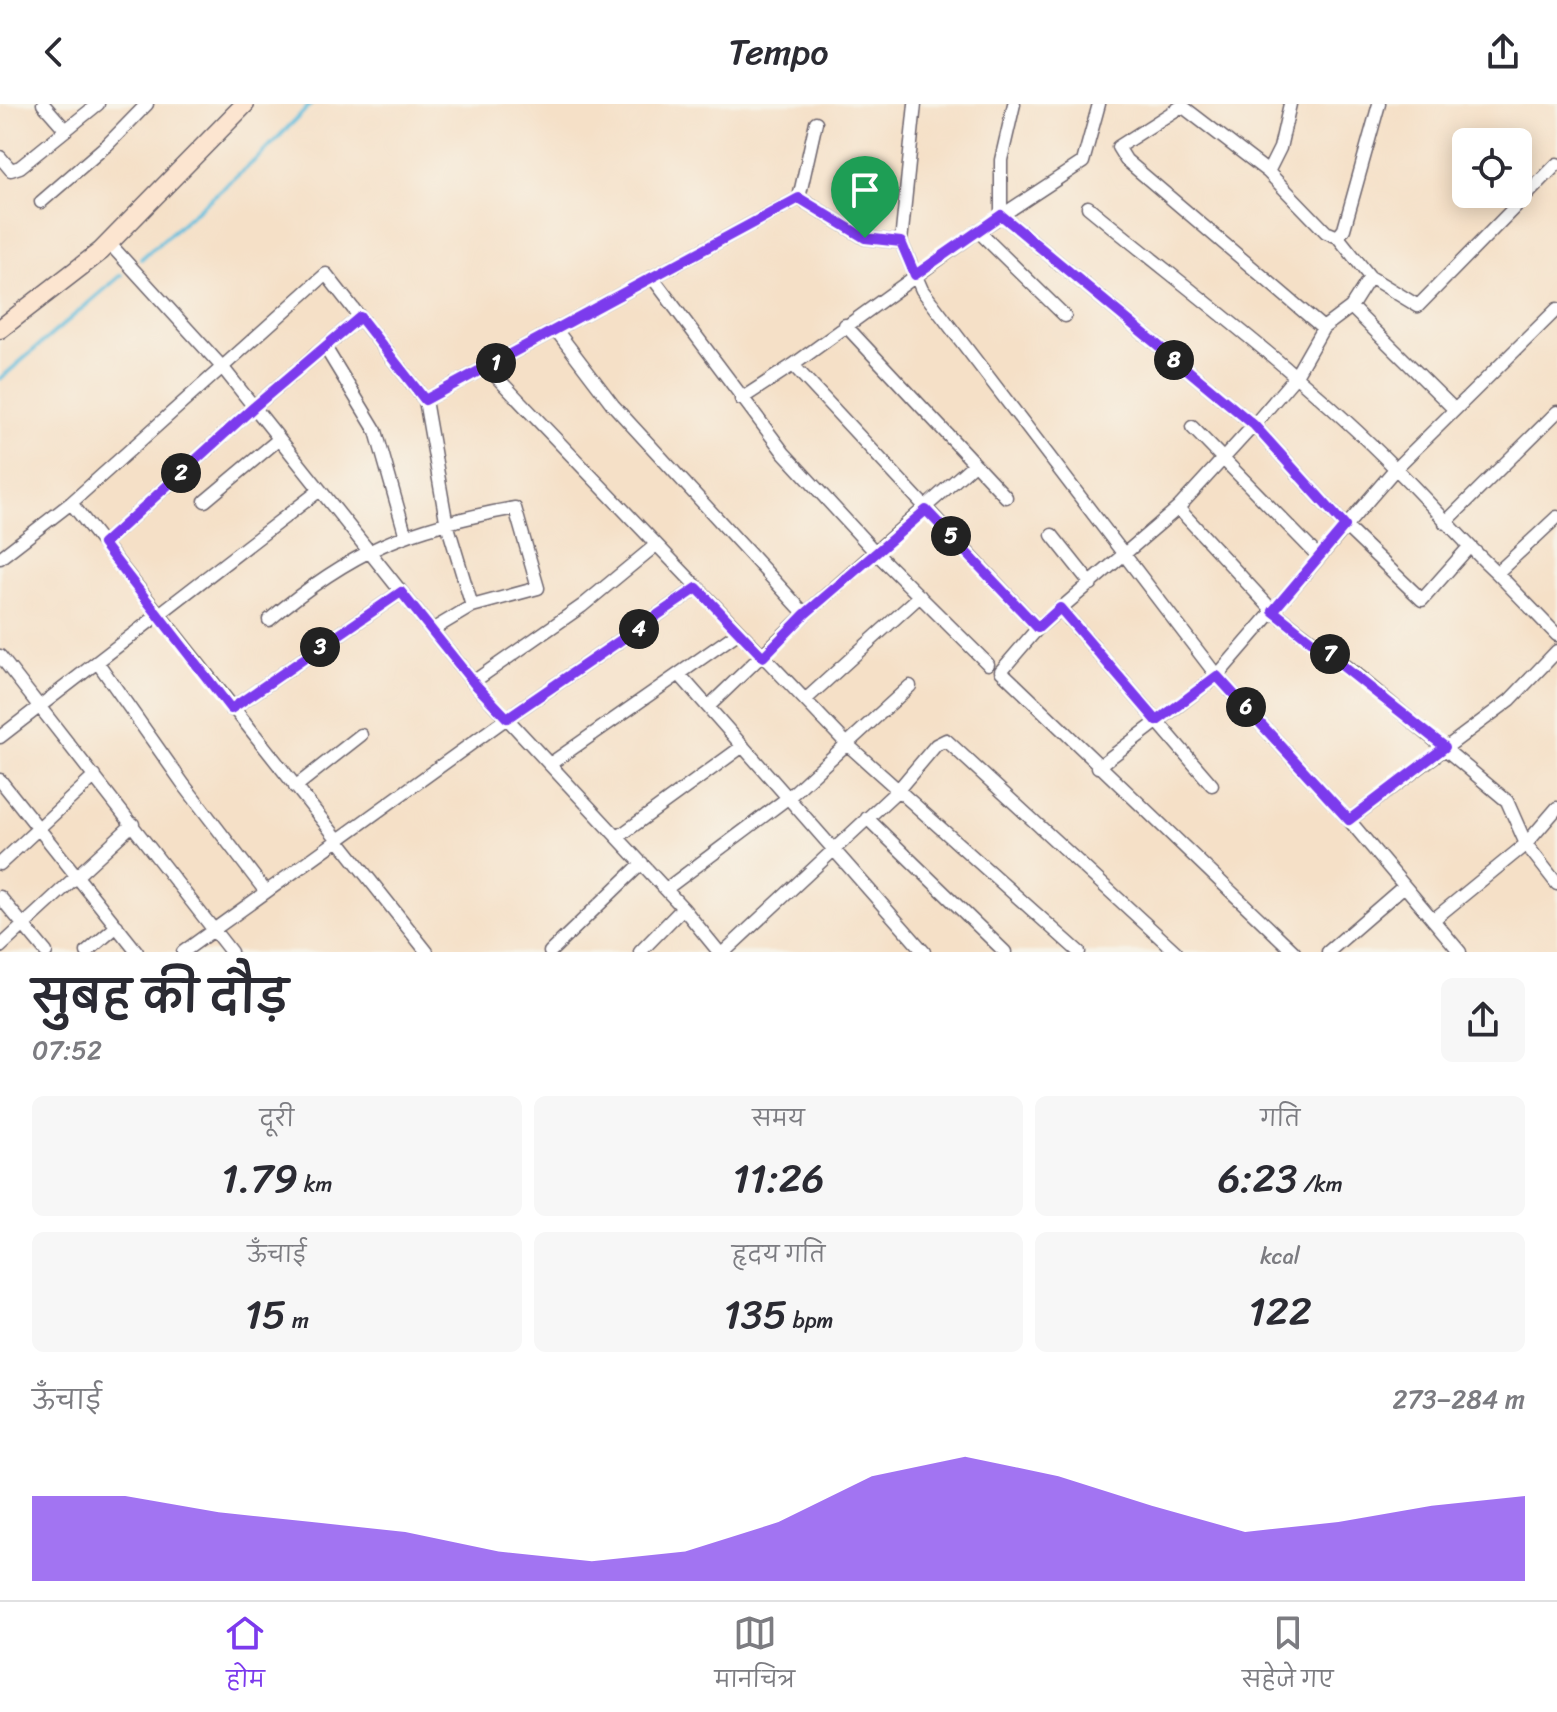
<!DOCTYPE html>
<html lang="hi">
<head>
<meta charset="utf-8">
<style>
	body { margin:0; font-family:Sriracha,"Playpen Sans Deva",sans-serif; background:#f7f7f7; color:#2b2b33; height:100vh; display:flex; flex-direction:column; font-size:30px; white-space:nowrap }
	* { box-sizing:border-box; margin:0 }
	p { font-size:26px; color:#7c7c81 }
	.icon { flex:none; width:44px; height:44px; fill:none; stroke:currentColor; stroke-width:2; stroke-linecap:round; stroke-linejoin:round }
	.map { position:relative; height:848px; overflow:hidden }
	.details { display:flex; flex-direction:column; background:#fff; flex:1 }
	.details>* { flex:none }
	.controls { position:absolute; left:1452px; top:24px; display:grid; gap:16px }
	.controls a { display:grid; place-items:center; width:80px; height:80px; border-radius:12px; background:#fff; box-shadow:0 4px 20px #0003; font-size:40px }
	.pin { position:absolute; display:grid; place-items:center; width:68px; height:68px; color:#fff; margin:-82px -34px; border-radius:50% 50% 50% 0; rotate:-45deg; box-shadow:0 0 8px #0007 }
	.pin .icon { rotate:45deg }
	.km { position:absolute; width:40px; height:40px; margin:-20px; border-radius:50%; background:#222; color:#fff; font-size:22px; line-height:40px; text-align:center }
	.round { display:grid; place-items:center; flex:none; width:84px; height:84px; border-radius:12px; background:#f7f7f7 }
	.overview { display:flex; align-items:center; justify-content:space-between; height:136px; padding:0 32px }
	h1 { font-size:44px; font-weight:600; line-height:60px }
	.stats { display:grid; grid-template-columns:repeat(3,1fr); gap:12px; height:136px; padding:8px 32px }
	.stats div { display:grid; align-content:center; border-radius:12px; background:#f7f7f7; text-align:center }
	.stats b { font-size:40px; font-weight:600 }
	.stats small { font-size:22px; font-weight:400 }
	.stats p { font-size:22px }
	.chart { height:224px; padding:16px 32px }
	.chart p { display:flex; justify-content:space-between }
	.chart svg { width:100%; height:144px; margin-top:8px; fill:#7c3aed; opacity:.7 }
	header { display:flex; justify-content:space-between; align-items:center; height:104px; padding:0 32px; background:#fff; font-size:36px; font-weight:600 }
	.tabs { display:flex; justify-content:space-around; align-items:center; height:112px; border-top:2px solid #e1e1e2; background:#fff; font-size:22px; color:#7c7c81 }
	.tabs a { display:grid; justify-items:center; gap:4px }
	.tabs .current { color:#7c3aed }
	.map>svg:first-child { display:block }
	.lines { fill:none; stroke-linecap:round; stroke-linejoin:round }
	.stream { stroke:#5ebcdc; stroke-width:4 }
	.street-casing { stroke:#6c646c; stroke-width:15 }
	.secondary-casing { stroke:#6c646c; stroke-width:21 }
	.street { stroke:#fff; stroke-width:12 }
	.secondary { stroke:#fce5d0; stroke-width:18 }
	.route-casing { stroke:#fff; stroke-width:16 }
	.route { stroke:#7c3aed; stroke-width:10 }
</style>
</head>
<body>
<header><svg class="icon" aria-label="back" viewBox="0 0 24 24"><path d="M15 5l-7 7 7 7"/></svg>Tempo<svg class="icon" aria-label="share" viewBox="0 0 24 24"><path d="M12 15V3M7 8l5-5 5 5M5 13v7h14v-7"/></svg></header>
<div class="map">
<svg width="1557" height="848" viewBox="0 0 1557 848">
	<rect width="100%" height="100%" fill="#f7f3e8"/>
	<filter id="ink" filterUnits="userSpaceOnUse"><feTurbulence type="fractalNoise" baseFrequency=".0125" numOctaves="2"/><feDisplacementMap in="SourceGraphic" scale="16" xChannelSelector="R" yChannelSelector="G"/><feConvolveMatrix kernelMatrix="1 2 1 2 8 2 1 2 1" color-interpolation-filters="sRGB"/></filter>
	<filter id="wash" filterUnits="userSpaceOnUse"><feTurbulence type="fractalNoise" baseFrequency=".006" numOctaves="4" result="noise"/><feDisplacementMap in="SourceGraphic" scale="32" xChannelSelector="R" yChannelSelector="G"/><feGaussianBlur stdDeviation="1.8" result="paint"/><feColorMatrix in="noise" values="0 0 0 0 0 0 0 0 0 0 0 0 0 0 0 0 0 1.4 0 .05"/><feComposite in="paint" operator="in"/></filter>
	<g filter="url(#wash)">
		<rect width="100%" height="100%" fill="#f5e0c7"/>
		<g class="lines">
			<path class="stream" d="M141,155L261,51L311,0
				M0,275L121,171"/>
		</g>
	</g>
	<g filter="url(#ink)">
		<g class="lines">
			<g class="street-casing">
				<path id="street" d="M43,0L65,25
					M915,0L901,138L922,186L1217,572L1349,716L1460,848
					M1014,0L1001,56V111L1254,321L1295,273L1323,224L1351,203
					M0,53L11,66L20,63L98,0
					M1268,68L1280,44L1290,0
					M799,94L816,18
					M41,98L108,40L147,0
					M1088,103C1191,188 1301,269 1395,364C1430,398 1461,436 1497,469L1557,413
					M978,127L1065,212
					M1338,133L1344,125L1379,0
					M109,139L223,264L473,578L683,804L719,848
					M652,173L784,349L876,449L988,560
					M1370,173L1351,203L1451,302
					M845,221L1006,393
					M1323,224L1126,56L1118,43L1182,2L1268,68L1326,128L1338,133L1370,173L1418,202L1557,60
					M556,226L613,301L805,510
					M325,243L376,327L405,429
					M793,261L978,127L1083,58L1099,0
					M488,264L849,642L1079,848
					M741,295L793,261L1038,524
					M425,296L446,416L472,502
					M1192,323L1319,453
					M205,397L279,335
					M71,399L427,848
					M1178,404L1273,507L1357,571L1507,697L1526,740L1557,780
					M1445,419L1557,308
					M1052,431L1091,480
					M103,440L254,303L360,213
					M0,454L71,399L326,170L425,296L799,94L865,134L901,138
					M1497,469L1557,531
					M1060,504L1212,681
					M269,516C352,446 409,423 515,404L538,484L472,502L432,526
					M0,552L231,848
					M98,559L184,681L266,788
					M679,570L924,848
					M473,578L582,502L656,441
					M805,596L920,492
					M708,603L805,510L974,360
					M231,605L401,488
					M0,633L320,386
					M550,660L739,528
					M1098,663L1217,572L1396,364L1557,205
					M0,676L137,848
					M295,683L361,631
					M867,714L1005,848
					M1349,716L1510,596L1557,547
					M618,733L743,642
					M0,760L95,672
					M666,785L789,693L910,582
					M0,793L46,848
					M1433,816L1526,740L1557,704
					M0,843L133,720
					M87,848L117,822
					M183,848L507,614L697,484
					M550,848L642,759
					M640,848L683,804
					M724,848L898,686L936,641L946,636L1176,848
					M1294,848L1001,567L1038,524L1178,404L1254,321L1345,422L1422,496L1469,443
					M1328,848L1403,783"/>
			</g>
			<g class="secondary-casing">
				<path id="secondary" d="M0,225L101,147L245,0"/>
			</g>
			<use href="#street" class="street"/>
			<use href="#secondary" class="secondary"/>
		</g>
	</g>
	<g class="lines" filter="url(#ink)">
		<g class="route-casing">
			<path id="route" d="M799,94L865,134L901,138L915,171L1001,111L1254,321L1345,422L1273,507L1445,643L1349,716L1217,572L1157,617L1060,504L1038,524L926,406L805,510L763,553L697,484L507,614L473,578L401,488L231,605L103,440L254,303L360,213L425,296Z"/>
		</g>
		<use href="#route" class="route"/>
	</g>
</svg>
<div class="controls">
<a><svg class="icon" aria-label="locate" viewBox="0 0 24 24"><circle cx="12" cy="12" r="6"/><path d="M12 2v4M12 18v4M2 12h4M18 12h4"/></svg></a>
</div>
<div class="pin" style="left:865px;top:134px;background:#1e9e55"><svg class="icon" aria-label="arrive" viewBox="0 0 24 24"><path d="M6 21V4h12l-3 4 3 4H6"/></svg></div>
<b class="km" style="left:496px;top:259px">1</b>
<b class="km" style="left:181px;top:369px">2</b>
<b class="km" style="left:320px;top:543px">3</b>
<b class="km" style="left:639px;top:525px">4</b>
<b class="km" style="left:951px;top:432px">5</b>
<b class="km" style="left:1246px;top:603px">6</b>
<b class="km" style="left:1330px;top:550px">7</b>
<b class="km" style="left:1174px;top:256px">8</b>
</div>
<section class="details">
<div class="overview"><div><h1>सुबह की दौड़</h1><p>07:52</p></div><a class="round"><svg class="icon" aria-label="share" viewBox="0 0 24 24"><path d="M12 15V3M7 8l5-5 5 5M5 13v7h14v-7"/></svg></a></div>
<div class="stats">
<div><p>दूरी</p><b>1.79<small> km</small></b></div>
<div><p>समय</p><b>11:26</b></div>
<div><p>गति</p><b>6:23<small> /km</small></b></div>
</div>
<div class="stats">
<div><p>ऊँचाई</p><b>15<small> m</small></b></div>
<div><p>हृदय गति</p><b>135<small> bpm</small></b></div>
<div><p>kcal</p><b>122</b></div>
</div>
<div class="chart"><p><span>ऊँचाई</span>273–284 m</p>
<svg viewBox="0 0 160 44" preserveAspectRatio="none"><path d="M0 44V18L10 18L20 23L30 26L40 29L50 35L60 38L70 35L80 26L90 12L100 6L110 12L120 21L130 29L140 26L150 21L160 18V44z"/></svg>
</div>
</section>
<nav class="tabs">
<a class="current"><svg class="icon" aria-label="home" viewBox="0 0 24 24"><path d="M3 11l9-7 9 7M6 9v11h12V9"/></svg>होम</a>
<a><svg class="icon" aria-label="map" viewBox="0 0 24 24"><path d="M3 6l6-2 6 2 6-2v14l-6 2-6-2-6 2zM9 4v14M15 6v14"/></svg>मानचित्र</a>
<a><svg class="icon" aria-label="saved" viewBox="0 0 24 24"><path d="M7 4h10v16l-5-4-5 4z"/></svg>सहेजे गए</a>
</nav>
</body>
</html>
